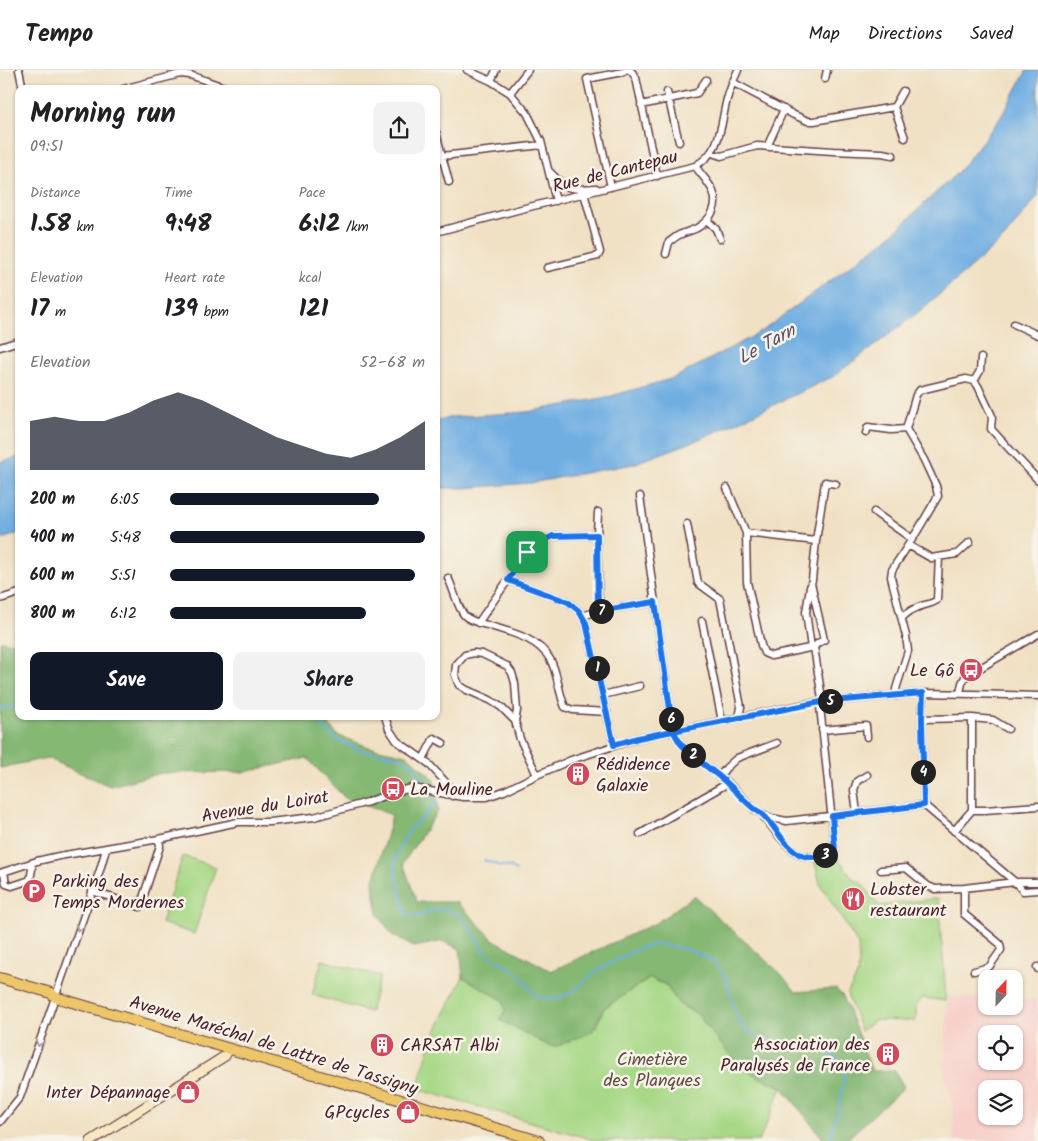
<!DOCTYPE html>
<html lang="en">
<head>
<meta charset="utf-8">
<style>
	body { margin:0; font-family:Kalam,sans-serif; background:#f2f2f2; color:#202124; height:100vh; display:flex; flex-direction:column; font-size:19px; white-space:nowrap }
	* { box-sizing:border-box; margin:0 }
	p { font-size:16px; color:#757577 }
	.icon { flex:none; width:28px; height:28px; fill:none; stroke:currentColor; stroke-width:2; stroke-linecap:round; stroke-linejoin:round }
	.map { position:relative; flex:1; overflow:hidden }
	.drawer { position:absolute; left:15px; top:15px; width:425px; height:635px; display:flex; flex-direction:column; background:#fff; border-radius:10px; box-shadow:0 1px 4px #0004 }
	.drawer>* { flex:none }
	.needle { width:32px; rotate:22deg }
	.controls { position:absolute; left:978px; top:900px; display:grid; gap:10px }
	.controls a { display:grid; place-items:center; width:45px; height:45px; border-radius:10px; background:#fff; box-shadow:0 1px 4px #0004; font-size:25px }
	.pin { position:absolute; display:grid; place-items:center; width:42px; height:42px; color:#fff; margin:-21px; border-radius:10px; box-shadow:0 2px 8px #0006 }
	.km { position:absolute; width:25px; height:25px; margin:-12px; border-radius:50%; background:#222; color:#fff; font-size:14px; line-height:25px; text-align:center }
	.round { display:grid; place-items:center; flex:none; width:52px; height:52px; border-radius:10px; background:#f2f2f2 }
	.summary { display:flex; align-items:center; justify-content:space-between; height:85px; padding:0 15px }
	h1 { font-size:28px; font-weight:800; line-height:38px }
	.figures { display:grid; grid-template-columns:repeat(3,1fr); gap:8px; height:85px; padding:5px 15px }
	.figures div { display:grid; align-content:center }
	.figures b { font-size:25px; font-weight:800 }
	.figures small { font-size:14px; font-weight:400 }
	.figures p { font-size:14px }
	.chart { height:140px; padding:10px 15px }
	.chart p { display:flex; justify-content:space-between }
	.chart svg { width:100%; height:90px; margin-top:5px; fill:#111827; opacity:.7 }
	.action { display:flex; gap:10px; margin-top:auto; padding:10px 15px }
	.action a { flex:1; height:58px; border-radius:10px; background:#111827; color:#fff; font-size:20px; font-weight:800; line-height:58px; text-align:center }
	.action a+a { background:#f2f2f2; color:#202124 }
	ul { padding:0 15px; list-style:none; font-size:16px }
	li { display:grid; grid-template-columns:80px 60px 1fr; align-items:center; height:38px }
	li i { height:12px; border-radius:6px; background:#111827 }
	header { display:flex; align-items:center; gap:30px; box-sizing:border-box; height:70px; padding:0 25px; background:#fff; border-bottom:1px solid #e0e0e0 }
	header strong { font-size:24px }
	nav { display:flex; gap:28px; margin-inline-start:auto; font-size:18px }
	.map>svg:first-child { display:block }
	.built { fill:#f7d0ca; fill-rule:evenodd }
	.green { fill:#a7d886; stroke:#787c58 }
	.forest { fill:#85b873; stroke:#686c4f }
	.water { fill:#6faee2; stroke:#5c6686 }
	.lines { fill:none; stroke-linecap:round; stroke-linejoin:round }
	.stream { stroke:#6faee2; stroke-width:2 }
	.minor-casing { stroke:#633c42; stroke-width:9 }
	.secondary-casing { stroke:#633c42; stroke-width:11 }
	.primary-casing { stroke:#633c42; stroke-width:12 }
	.minor { stroke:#fff; stroke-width:6 }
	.secondary { stroke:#f7e8c3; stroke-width:9 }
	.primary { stroke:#ecc669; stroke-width:10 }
	.oneway { stroke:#ae9aa0 }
	.route-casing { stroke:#fff; stroke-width:10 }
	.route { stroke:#1a73e8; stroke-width:6 }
	.labels { text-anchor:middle; stroke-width:5; stroke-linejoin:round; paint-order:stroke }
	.street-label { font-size:18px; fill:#4a1f2b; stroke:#f7f3e8 }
	.poi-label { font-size:18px; fill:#4a1f2b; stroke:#f7f3e8; text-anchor:start }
	.park-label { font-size:18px; fill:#614d42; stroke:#f7f3e8 }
	.water-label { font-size:19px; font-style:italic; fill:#57516b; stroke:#f7f3e8 }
</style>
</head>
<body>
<header>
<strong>Tempo</strong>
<nav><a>Map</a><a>Directions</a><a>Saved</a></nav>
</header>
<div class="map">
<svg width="1038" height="1071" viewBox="0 0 1038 1071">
	<rect width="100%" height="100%" fill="#f7f3e8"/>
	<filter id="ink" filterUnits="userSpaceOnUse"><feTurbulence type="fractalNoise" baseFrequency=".02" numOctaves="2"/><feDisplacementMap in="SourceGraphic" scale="10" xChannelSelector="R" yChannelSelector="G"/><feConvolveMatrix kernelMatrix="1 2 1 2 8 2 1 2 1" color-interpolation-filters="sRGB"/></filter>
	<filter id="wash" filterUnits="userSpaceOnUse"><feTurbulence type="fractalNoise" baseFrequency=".0096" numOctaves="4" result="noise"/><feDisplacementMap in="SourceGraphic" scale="20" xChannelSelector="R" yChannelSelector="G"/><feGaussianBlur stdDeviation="1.12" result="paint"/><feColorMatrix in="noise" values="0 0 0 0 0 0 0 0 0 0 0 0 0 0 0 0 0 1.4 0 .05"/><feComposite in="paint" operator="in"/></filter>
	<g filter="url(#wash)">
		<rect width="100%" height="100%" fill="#f0e1c4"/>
		<path class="built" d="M948,927L986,928V936H1014V929L1038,930V1071H954V1040L944,1002ZM986,964H1014V991H986ZM986,1019H1014V1046H986Z"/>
		<path class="green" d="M835,784L855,811H860L879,836L938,828L944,900L946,931L923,928L916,936V951L875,950L861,961L847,924L857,906L859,893L858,874L820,814L814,789H823Z
			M183,786L216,797L194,864L161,853Z
			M322,890L380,906L370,942L312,925Z
			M463,907L503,930L505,940L500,950L591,962L594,957H596L604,938L650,908L666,915L679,934L697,943L737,994L759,1007L782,1017L759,1071H597L417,1019L431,971Z"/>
		<path class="forest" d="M0,571L19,574V646H322L337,665L369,677L407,685L434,709L438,741L403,793L417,832H457L494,870L551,901L656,853L694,826L780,903L796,922L836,919L843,926L872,1001H895L904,1017L845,1071L824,1070L782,1017L759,1007L737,994L697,944L679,934L666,915L650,908L604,938L592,962L557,976H549L500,950L505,940L503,930L463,907L460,879L443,871L414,877L392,865L378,844L373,814L392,745L345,728L307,688L245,702L161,703L110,716L47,688L0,698Z"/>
		<path class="water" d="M1027,0H1038V126L1004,168L954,212L916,244L834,306L742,350L695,371L633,394L531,413L464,418H436V351L452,347L527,342L608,327L674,308L761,262L888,168L959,101L1001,47Z
			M19,387V463L0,470V392Z"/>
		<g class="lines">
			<path class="stream" d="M0,639L19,635
				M313,646L317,652L336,669L359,680L398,686L413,695L421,707L431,715L432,719
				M433,724L435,731L431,739L410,759L399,779L395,789V800L406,844L413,847L419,846L432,840L443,839L460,845L471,859L484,881L498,891L511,898L523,909L530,920L539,927L554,929L573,922L598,900L624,886L642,877L658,874L680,878L694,882L713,891L727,909L730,924L739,952L750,963L759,968L823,980L834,986L842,994L845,1005L838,1042L834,1052L831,1065L832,1071
				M484,790L501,796L510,797L516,801"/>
		</g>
	</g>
	<g filter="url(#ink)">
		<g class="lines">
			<g class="minor-casing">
				<path id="minor" d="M19,0L23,19
					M467,0L491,11L510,23L527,43L541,71L556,131
					M629,0L632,2L636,8L657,106
					M825,9L827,0
					M491,11L496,0
					M732,12L794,45L808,51H814L894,37L903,21
					M123,19L180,4L190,5L230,19
					M667,22L679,72
					M510,23L528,0
					M641,35L697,23L706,10
					M894,37L905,68
					M436,62L442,86L542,75
					M767,77L784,39
					M712,83L721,86L757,76L833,81L882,83L893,85
					M442,86L449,112
					M550,102C569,122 570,119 596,118
					M611,117L587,9L623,2L625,0
					M707,150L716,159L720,169
					M436,162L521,139L695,96C722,81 720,56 727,29C730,19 734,9 738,0
					M666,184L669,172C672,170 675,167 679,165C685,162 691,161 697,158C704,154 710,148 713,141C721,123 705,110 695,96
					M547,198L598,186L600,182L584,123
					M1014,254L1038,265
					M0,277L19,271
					M974,311L980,301L981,288
					M866,363L868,357L891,360L906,359
					M727,418L746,463L747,512L761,575L764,583L771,586L814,577
					M640,426L673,661L681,674L702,693L728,713L755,740L771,748L787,751L924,735
					M598,442L597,465L599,541
					M874,442L912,469
					M687,454L698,513L720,529L729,574L741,637L739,648
					M746,463L816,471
					M908,475L931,488L957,484L970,472
					M448,508C454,519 457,538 465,546C470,551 480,553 487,555C509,562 537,567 550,589C558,603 558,621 565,637L573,640L607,642
					M508,510L568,532L579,541L586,553L614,675
					M810,517L806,542L811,578
					M0,529L19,523
					M582,546L599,541L655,532
					M902,548C907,542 913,539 921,536C927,534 932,534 937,530L939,487
					M702,551L722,651
					M478,553L508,510L520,491L527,482L543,471L553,466L597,465
					M923,623L922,649L924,735L1015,812L1023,821L1038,820
					M960,623L962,613L965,607L1038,564
					M603,625L640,616
					M896,626V619L908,581L906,566L891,507L892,500L918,460L938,426L936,416L924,390L906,359L916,325L920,320L966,309L974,311L978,316L992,346L991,359L1038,410
					M385,646L389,659L397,671L428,693L450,717L452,726
					M922,649L972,648L993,650L1008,659
					M515,651L501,637L490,630L467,620L459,615L455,605L456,595L465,585L474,583L482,584L507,596L512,603L515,613L517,641L515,651L520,669L537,705
					M822,660L866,656L867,667
					M423,689L434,668L443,673
					M719,707L726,698L737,688L777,673
					M972,740V648
					M857,743L854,720L857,711L867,705
					M764,747C774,759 786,778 801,785C806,787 811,787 816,787C823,787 830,784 835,780L820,636L822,629L814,577L818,573L824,570L811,513L812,510L816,471L825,412L836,414
					M954,761L972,740H985L1038,736
					M640,764L728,713
					M881,800L906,798L928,816L935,819L964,818L1015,812H1038
					M4,802L6,814L12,816L30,810L32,799L31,793
					M0,803L37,791L59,786L159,769L238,752H270L314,747L368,732L394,722L413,718L463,727H487L504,721L537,705L571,690L638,668L807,634L821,632L923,623L972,624L1038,626
					M964,818V844L1000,874L1001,880L989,897L974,901
					M92,821L140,837L160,776L159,769
					M1037,897L1038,899
					M0,1052L20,1027L100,800L106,779"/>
			</g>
			<g class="secondary-casing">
				<path id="secondary" d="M91,1071L225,986L229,979"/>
			</g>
			<g class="primary-casing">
				<path id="primary" d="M0,908L51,923L55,927L539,1071"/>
			</g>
			<use href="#minor" class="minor"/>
			<use href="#secondary" class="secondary"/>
			<use href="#primary" class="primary"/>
		</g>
		<defs><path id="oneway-chevron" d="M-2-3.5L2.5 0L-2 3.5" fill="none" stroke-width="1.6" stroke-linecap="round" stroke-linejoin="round" transform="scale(1.25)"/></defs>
		<g class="oneway">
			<use href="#oneway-chevron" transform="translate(79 858) rotate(110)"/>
			<use href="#oneway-chevron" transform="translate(39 973) rotate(109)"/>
		</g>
	</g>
	<g class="lines" filter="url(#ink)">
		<g class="route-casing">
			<path id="route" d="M527,482L520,491L508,510L568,532L579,541L586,553L614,675L638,668L673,661C676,665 678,670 681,674C694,689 713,700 728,714C737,722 746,733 756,740C759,742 760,742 762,744C776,756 782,774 799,784C809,789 826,788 835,780L832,746L924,735L922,649L923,623L821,632L673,661L655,532L598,541L597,465L553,466L543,471L527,482"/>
		</g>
		<use href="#route" class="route"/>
	</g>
	<defs>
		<g id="bus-disc" transform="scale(1.25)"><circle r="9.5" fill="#d1495b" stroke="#f7f3e8"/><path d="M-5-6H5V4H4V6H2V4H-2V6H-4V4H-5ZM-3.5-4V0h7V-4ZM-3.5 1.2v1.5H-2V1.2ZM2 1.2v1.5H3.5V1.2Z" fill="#fff"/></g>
		<g id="building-disc" transform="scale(1.25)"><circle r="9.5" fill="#d1495b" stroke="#f7f3e8"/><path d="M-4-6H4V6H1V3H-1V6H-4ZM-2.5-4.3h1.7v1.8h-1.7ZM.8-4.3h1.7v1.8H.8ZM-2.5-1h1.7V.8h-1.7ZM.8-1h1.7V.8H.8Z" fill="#fff"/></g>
		<g id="parking-disc" transform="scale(1.25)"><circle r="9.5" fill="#d1495b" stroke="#f7f3e8"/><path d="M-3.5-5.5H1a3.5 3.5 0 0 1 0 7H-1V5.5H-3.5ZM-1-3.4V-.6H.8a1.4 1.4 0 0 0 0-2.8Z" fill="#fff"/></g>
		<g id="restaurant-disc" transform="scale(1.25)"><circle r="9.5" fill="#d1495b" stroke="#f7f3e8"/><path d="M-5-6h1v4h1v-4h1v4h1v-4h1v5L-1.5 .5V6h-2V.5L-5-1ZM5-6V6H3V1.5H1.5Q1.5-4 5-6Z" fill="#fff"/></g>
		<g id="shop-disc" transform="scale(1.25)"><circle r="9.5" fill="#d1495b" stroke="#f7f3e8"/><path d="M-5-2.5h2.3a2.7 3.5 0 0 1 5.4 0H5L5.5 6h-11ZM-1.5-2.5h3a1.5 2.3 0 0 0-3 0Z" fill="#fff"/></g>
	</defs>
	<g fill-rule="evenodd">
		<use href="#bus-disc" x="971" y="600"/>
		<use href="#building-disc" x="578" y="704"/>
		<use href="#bus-disc" x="393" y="719"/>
		<use href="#parking-disc" x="34" y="821"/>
		<use href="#restaurant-disc" x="853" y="829"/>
		<use href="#building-disc" x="382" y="975"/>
		<use href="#building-disc" x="888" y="984"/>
		<use href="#shop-disc" x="188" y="1022"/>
		<use href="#shop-disc" x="408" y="1042"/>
	</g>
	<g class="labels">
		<g class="street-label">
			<text transform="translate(615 101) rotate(-14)" y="6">Rue de Cantepau</text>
			<text transform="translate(265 736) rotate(-9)" y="6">Avenue du Loirat</text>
			<text transform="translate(274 975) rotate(17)" y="6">Avenue Maréchal de Lattre de Tassigny</text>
		</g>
		<g class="poi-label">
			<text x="954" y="606" text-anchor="end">Le Gô</text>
			<text x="596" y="700">Rédidence<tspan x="596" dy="21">Galaxie</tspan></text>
			<text x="410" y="725">La Mouline</text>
			<text x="52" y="817">Parking des<tspan x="52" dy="21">Temps Mordernes</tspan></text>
			<text x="870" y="825">Lobster<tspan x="870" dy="21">restaurant</tspan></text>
			<text x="870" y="980" text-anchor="end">Association des<tspan x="870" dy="21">Paralysés de France</tspan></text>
			<text x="400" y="981">CARSAT Albi</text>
			<text x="170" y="1028" text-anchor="end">Inter Dépannage</text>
			<text x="390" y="1048" text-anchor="end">GPcycles</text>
		</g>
		<g class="park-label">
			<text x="652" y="995">Cimetière<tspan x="652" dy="21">des Planques</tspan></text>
		</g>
		<g class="water-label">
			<text transform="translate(766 273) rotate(-29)" y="7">Le Tarn</text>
		</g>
	</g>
</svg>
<div class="controls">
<a><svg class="needle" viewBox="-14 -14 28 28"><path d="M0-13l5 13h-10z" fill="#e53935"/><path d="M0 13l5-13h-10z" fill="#757577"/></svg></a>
<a><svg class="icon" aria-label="locate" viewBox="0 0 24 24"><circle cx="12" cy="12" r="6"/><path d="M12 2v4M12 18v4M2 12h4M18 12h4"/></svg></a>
<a><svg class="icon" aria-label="layers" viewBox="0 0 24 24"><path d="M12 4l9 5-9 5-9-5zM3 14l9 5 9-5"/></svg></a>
</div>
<div class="pin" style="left:527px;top:482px;background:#1e9e55"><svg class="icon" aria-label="arrive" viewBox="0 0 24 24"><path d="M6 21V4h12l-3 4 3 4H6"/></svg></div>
<b class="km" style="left:597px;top:598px">1</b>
<b class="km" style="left:693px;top:685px">2</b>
<b class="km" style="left:825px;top:785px">3</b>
<b class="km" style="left:923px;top:702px">4</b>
<b class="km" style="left:830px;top:631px">5</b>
<b class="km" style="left:671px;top:649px">6</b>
<b class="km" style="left:601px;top:541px">7</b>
<section class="drawer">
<div class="summary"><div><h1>Morning run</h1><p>09:51</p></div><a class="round"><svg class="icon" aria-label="share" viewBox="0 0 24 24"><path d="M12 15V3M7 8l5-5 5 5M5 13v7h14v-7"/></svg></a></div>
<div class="figures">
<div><p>Distance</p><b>1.58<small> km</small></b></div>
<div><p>Time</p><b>9:48</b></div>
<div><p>Pace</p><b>6:12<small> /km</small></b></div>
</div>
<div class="figures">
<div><p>Elevation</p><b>17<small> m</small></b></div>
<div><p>Heart rate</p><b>139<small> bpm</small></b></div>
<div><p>kcal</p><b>121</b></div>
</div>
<div class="chart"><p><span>Elevation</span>52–68 m</p>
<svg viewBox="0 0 160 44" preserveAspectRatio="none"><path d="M0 44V20L10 18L20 20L30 20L40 16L50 10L60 6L70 10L80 16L90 22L100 28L110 32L120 36L130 38L140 34L150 28L160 20V44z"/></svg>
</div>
<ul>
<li><b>200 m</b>6:05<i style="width:82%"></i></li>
<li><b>400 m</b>5:48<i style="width:100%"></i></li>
<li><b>600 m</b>5:51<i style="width:96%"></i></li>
<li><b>800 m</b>6:12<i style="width:77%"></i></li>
</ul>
<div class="action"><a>Save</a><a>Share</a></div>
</section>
</div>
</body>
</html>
